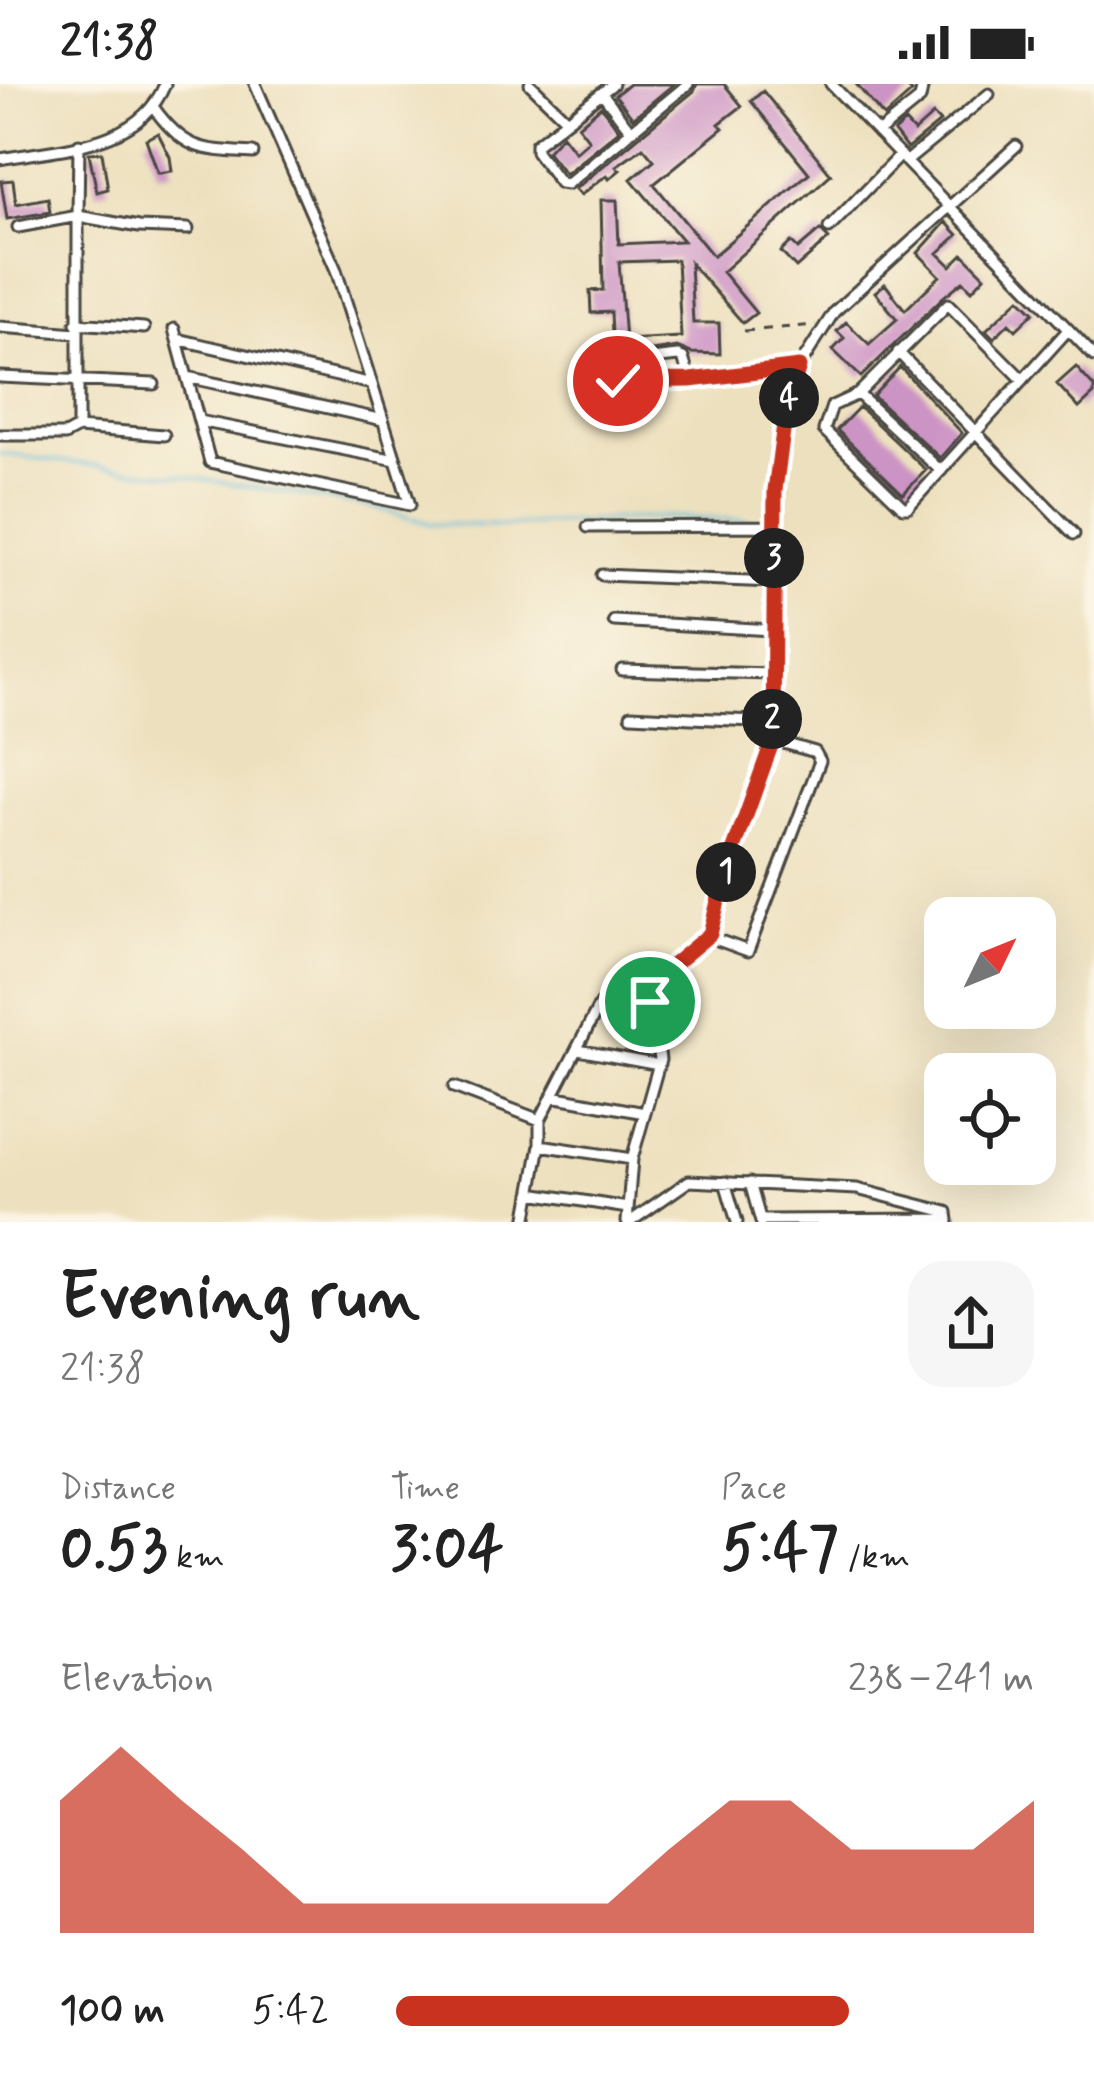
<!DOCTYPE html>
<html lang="en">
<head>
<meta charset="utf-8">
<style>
	body { margin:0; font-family:Mynerve,sans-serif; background:#f6f6f6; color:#222; height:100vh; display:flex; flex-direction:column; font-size:45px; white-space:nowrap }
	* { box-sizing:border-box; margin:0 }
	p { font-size:39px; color:#767676 }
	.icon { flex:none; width:66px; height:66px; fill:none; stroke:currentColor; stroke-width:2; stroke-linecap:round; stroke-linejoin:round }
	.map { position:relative; height:1138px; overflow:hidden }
	.sheet { display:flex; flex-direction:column; background:#fff; flex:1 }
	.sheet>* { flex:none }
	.needle { width:78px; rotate:47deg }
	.controls { position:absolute; left:924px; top:813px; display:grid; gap:24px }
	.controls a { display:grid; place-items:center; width:132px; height:132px; border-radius:24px; background:#fff; box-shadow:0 12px 48px #0002; font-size:60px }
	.pin { position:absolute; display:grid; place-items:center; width:102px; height:102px; color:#fff; margin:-51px; border:6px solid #fff; border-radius:50%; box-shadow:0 3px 12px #0007 }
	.km { position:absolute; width:60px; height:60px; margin:-30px; border-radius:50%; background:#222; color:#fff; font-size:33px; line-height:60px; text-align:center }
	.round { display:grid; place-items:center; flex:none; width:126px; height:126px; border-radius:36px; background:#f6f6f6 }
	.overview { display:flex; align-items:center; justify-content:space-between; height:204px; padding:0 60px }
	h1 { font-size:66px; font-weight:700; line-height:90px }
	.stats { display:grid; grid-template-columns:repeat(3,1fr); gap:18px; height:204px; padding:12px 60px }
	.stats div { display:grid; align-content:center }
	.stats b { font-size:60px; font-weight:700 }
	.stats small { font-size:33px; font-weight:400 }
	.stats p { font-size:33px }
	.chart { height:336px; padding:24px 60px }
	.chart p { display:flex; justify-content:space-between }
	.chart svg { width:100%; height:216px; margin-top:12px; fill:#c8321e; opacity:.7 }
	ul { padding:0 60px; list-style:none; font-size:39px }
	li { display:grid; grid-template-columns:192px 144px 1fr; align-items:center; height:90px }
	li i { height:30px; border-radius:15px; background:#c8321e }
	.status { display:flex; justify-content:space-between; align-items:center; height:84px; padding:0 60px; background:#fff; direction:ltr }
	.status svg { height:33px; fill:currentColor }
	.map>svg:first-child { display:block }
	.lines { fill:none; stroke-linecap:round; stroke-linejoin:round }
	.stream { stroke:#5dbcdb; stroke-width:3 }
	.building { fill:#cc93c5; fill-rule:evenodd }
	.street-casing { stroke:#484641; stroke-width:15 }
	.path { stroke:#484641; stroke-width:3; stroke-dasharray:9 9; stroke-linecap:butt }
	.street { stroke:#fff; stroke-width:9 }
	.route-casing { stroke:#fff; stroke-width:24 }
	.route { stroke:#c8321e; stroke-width:15 }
</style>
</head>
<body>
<div class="status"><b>21:38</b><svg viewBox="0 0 49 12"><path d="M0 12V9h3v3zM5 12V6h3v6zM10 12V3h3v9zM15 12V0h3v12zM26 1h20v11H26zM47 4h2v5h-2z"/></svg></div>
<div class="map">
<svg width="1094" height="1138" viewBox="0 0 1094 1138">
	<rect width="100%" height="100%" fill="#fcf5e5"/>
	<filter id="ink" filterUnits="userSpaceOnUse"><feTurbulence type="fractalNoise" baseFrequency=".00833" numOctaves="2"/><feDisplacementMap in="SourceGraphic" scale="24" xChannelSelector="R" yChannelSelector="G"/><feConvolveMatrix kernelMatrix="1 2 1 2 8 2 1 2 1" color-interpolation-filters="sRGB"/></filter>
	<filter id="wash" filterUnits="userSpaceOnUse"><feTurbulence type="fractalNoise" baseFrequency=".004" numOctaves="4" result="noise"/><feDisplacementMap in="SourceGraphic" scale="48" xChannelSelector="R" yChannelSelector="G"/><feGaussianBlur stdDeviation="2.7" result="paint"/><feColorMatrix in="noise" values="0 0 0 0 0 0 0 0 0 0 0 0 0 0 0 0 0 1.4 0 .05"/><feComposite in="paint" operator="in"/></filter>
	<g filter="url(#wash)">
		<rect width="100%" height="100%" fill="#ede0be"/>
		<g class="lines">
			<path class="stream" d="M0,370L184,392L374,423L431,440L503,442L666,433L780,438"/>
		</g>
		<g id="blocks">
			<path class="building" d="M629,0H674L633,34L615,11Z
				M697,0H724L742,22L719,40L723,44L654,100L713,172L809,89L751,17L763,7L831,90L722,188L756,229L743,239L690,179L693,239H719L720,270L691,269L677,263L613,273L611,228L591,229L590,207L603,206L601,116H617L619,160L683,157L631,95L654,76L643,63L616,82L620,86L609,95L607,92L600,96L581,111L575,105L694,7ZM677,176L681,253L625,256L619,178Z
				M856,0H904L912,8L884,33Z
				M601,22L619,46L565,90L547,67L562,51L575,68L589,56L578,42Z
				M933,31L940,38L907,65L894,48L905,38L914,48Z
				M158,49L170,73L172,87L158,89L146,55Z
				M102,68L108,105L97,108L89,69Z
				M13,96L16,120L48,114L50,128L7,135L1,97Z
				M946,138L958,151L938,169L951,182L963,170L985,192L972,206L963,197L942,214L861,293L833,266L844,254L837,247L846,238L869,260L897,235L875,208L885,200L905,226L940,192L918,169Z
				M820,146L829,155L796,184L781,168L791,158L798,165Z
				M1020,214L1034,228L1016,246L1009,239L994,254L986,246Z
				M900,283L962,349L940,374L873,312Z
				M1076,283L1094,303V310L1079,324L1057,300Z
				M859,323L926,386L903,410L837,346Z"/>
		</g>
	</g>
	<g filter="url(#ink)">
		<use href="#blocks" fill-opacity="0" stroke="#484641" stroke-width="3"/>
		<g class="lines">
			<g class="street-casing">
				<path id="street" d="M530,0L567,36
					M613,0L536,60V67L560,99L567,100L688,0
					M831,0L1094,272
					M602,9L631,47
					M154,24C185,67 202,66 253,69
					M878,49L920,15L923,0
					M79,60L78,132L139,143L188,145
					M0,75C59,64 140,64 165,0
					M907,77L989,10
					M18,143L78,132V344L164,351
					M829,144L900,71
					M76,239L144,244
					M0,243L77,249
					M174,245L210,378L410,421L336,186L255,0
					M177,255L372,300
					M898,268L1074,450
					M624,278L678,272L683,274L690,296
					M0,293L154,300
					M187,293L383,336
					M1023,296L948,220L858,310L832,322L824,346L903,423H908L1068,246
					M618,297L690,296L799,283
					M858,310L941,387
					M199,337L396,376
					M0,351H65L78,344
					M588,443L773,442
					M602,491L773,498
					M614,537L772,546
					M622,586L772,590
					M631,631L773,638
					M773,656L815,668L820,677L748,867L712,854L710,849L724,793L773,656L775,406L786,327L799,283L834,228L1016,62
					M578,966L659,981
					M454,1003L540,1036
					M552,1012L645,1029
					M540,1061L632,1075
					M725,1098L737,1138
					M750,1099L761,1138
					M531,1109L628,1124
					M761,1136L948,1135
					M526,1138L540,1061V1036L600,920L617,923L650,918
					M627,1138L632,1075L660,976L650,900L710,851
					M630,1138L689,1097L857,1105L947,1128L948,1138"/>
			</g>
			<path class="path" d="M744,247L816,241"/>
			<use href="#street" class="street"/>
		</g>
	</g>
	<g class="lines" filter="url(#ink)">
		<g class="route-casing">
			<path id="route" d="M618,297L690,296L799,283L786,326L775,406L773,656L724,793L710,850L650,900V918"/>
		</g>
		<use href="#route" class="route"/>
	</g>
</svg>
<div class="controls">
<a><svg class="needle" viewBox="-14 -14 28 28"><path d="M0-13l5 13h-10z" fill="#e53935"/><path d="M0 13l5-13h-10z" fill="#767676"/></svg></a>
<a><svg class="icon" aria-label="locate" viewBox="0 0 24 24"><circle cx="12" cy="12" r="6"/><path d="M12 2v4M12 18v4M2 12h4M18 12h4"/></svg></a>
</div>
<div class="pin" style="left:650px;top:918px;background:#1e9e55"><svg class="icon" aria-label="arrive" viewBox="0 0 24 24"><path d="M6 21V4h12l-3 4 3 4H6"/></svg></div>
<div class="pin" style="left:618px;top:297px;background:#d93025"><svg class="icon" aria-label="check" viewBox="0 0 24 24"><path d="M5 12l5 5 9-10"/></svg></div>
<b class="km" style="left:726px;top:788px">1</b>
<b class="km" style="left:772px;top:635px">2</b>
<b class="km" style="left:774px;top:474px">3</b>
<b class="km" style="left:789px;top:314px">4</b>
</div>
<section class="sheet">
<div class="overview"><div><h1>Evening run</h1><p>21:38</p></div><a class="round"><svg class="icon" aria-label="share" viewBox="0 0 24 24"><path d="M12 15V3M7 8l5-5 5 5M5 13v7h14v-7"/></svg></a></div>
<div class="stats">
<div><p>Distance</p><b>0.53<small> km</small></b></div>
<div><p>Time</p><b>3:04</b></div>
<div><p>Pace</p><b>5:47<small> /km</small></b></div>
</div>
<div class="chart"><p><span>Elevation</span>238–241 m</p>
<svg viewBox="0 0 160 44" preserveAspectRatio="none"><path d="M0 44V17L10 6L20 17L30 27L40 38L50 38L60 38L70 38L80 38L90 38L100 27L110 17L120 17L130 27L140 27L150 27L160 17V44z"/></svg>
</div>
<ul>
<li><b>100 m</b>5:42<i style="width:71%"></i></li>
</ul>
</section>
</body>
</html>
